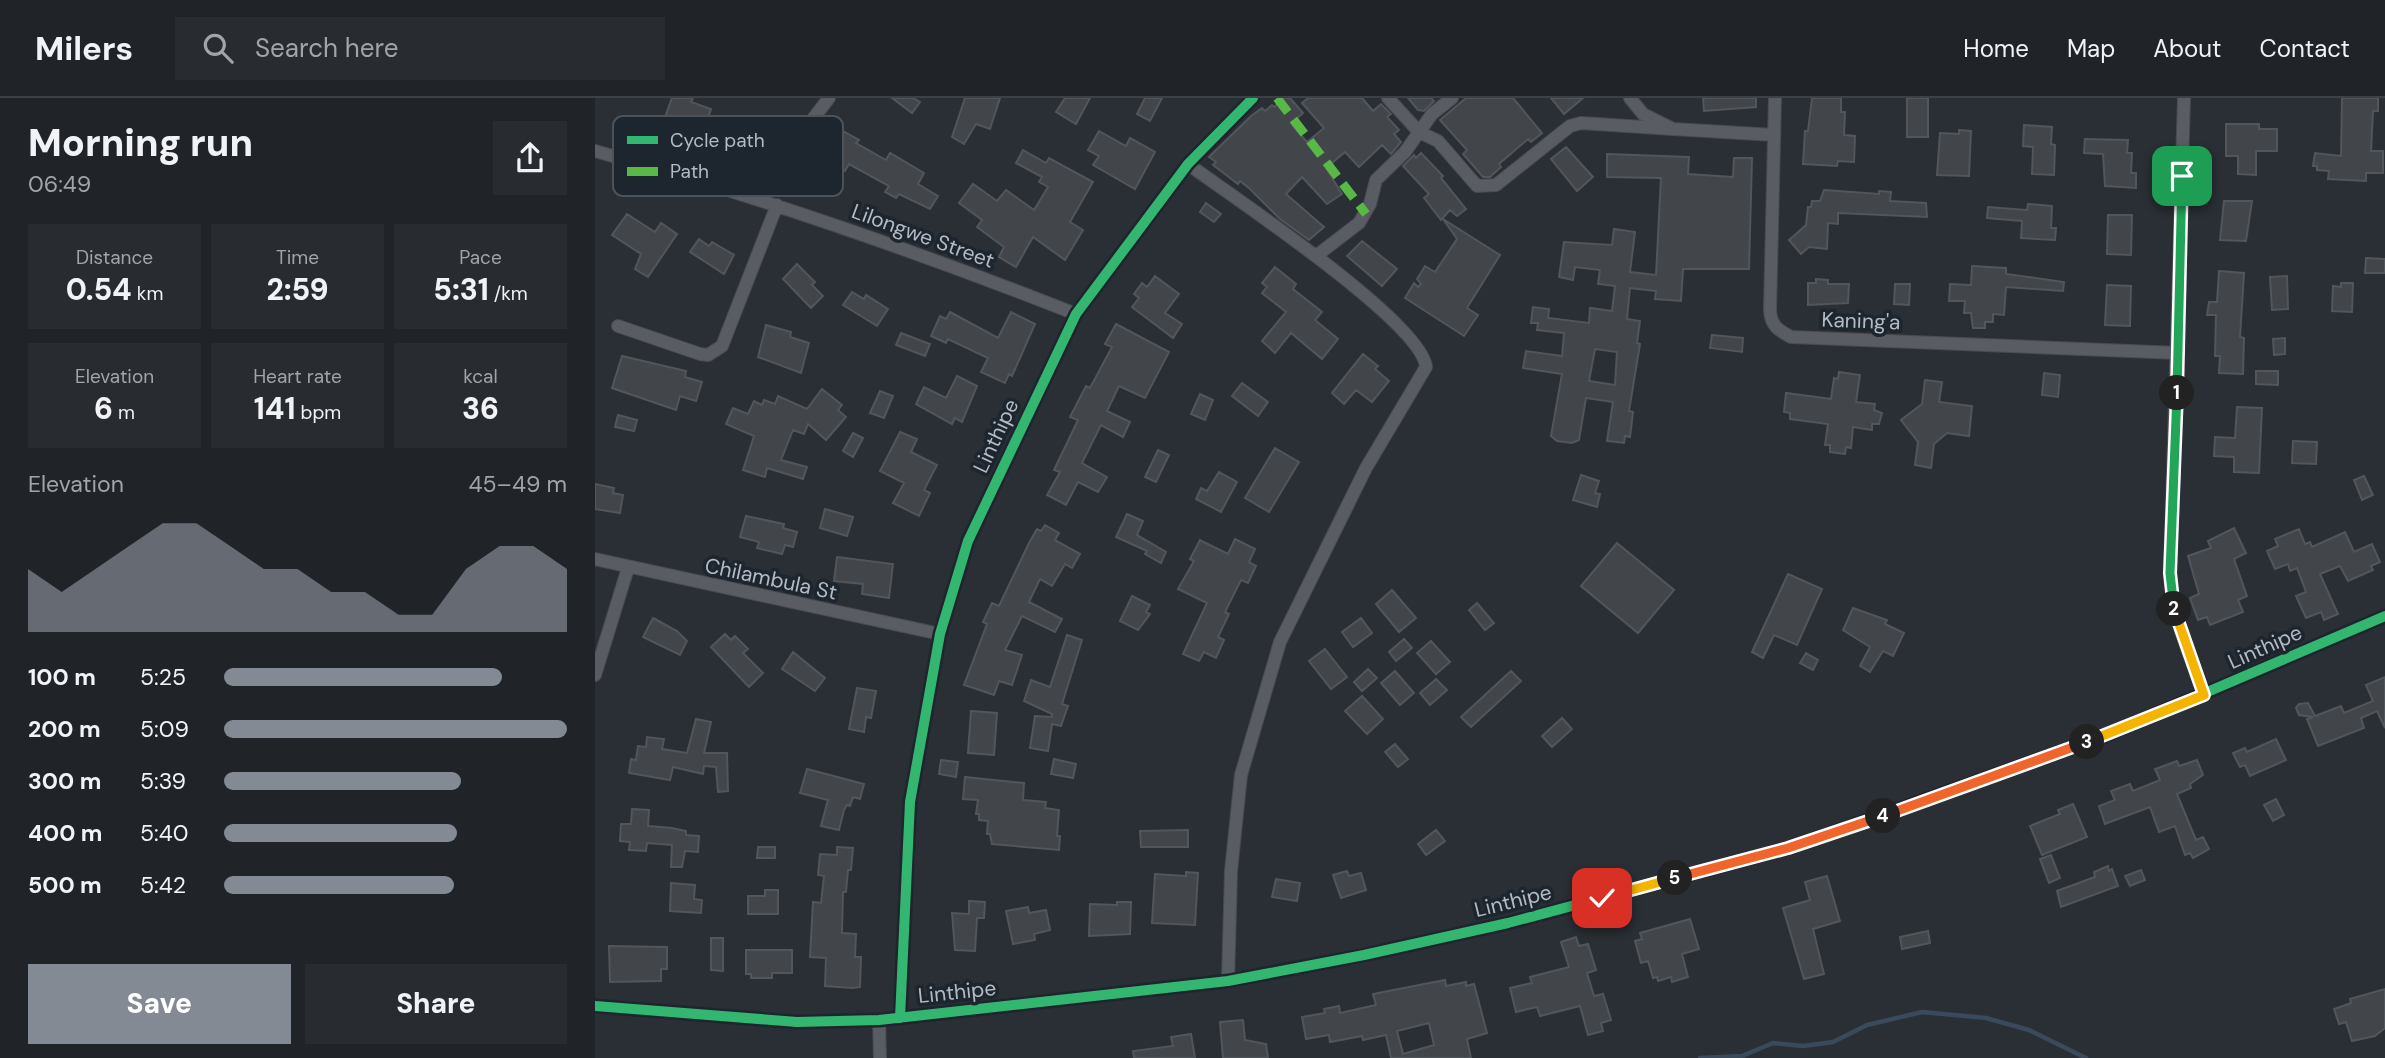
<!DOCTYPE html>
<html lang="en">
<head>
<meta charset="utf-8">
<style>
	body { margin:0; font-family:"DM Sans",sans-serif; background:#282b30; color:#f1f3f6; height:100vh; display:flex; flex-direction:column; font-size:26px; white-space:nowrap }
	* { box-sizing:border-box; margin:0 }
	p { font-size:23px; color:#a2a4a8 }
	.icon { flex:none; width:38px; height:38px; fill:none; stroke:currentColor; stroke-width:2; stroke-linecap:round; stroke-linejoin:round }
	.map { position:relative; flex:1; overflow:hidden }
	.sheet { display:flex; flex-direction:column; background:#202328; width:595px }
	.sheet>* { flex:none }
	.pin { position:absolute; display:grid; place-items:center; width:60px; height:60px; color:#fff; margin:-30px; border-radius:14px; box-shadow:0 4px 10px #0006 }
	.km { position:absolute; width:35px; height:35px; margin:-18px; border-radius:50%; background:#222; color:#fff; font-size:19px; line-height:35px; text-align:center }
	.round { display:grid; place-items:center; flex:none; width:74px; height:74px; border-radius:0px; background:#282b30 }
	.overview { display:flex; align-items:center; justify-content:space-between; height:119px; padding:0 28px }
	h1 { font-size:38px; font-weight:800; line-height:52px }
	.figures { display:grid; grid-template-columns:repeat(3,1fr); gap:10px; height:119px; padding:7px 28px }
	.figures div { display:grid; align-content:center; border-radius:0px; background:#282b30; text-align:center }
	.figures b { font-size:30px; font-weight:800 }
	.figures small { font-size:19px; font-weight:400 }
	.figures p { font-size:19px }
	.chart { height:196px; padding:14px 28px }
	.chart p { display:flex; justify-content:space-between }
	.chart svg { width:100%; height:126px; margin-top:7px; fill:#848a93; opacity:.7 }
	.cta { display:flex; gap:14px; margin-top:auto; padding:14px 28px }
	.cta a { flex:1; height:80px; border-radius:0px; background:#848a93; color:#fff; font-size:28px; font-weight:800; line-height:80px; text-align:center }
	.cta a+a { background:#282b30; color:#f1f3f6 }
	ul { padding:0 28px; list-style:none; font-size:23px }
	li { display:grid; grid-template-columns:112px 84px 1fr; align-items:center; height:52px }
	li i { height:18px; border-radius:9px; background:#848a93 }
	header { display:flex; align-items:center; gap:42px; box-sizing:border-box; height:98px; padding:0 35px; background:#202328; border-bottom:2px solid #3d4045 }
	header strong { font-size:33px }
	nav { display:flex; gap:38px; margin-inline-start:auto; font-size:24px }
	.search { width:490px; height:63px; background:#282b30; display:flex; align-items:center; gap:18px; box-sizing:border-box; padding:0 24px; border-radius:0px; color:#a2a4a8; font-size:26px }
	main { display:flex; flex:1; min-height:0 }
	.map>svg:first-child { display:block }
	.lines { fill:none; stroke-linecap:round; stroke-linejoin:round }
	.stream { stroke:#3a495c; stroke-width:4.5 }
	.building { fill:#42464b; stroke:#51565c; stroke-width:2; fill-rule:evenodd }
	.minor-casing { stroke:#484b4f; stroke-width:14 }
	.minor { stroke:#595c62; stroke-width:12 }
	.quiet { stroke:#58b947; stroke-width:9; stroke-dasharray:18 9; stroke-linecap:butt }
	.cycleway-casing { stroke:#1d252e; stroke-width:15 }
	.cycleway { stroke:#33b770; stroke-width:10 }
	.split-1-casing { stroke:#fff; stroke-width:14 }
	.split-2-casing { stroke:#fff; stroke-width:14 }
	.split-3-casing { stroke:#fff; stroke-width:14 }
	.split-4-casing { stroke:#fff; stroke-width:14 }
	.split-5-casing { stroke:#fff; stroke-width:14 }
	.split-6-casing { stroke:#fff; stroke-width:14 }
	.split-1 { stroke:#22a559; stroke-width:9 }
	.split-2 { stroke:#22a559; stroke-width:9 }
	.split-3 { stroke:#f5b400; stroke-width:9 }
	.split-4 { stroke:#f0652b; stroke-width:9 }
	.split-5 { stroke:#f0652b; stroke-width:9 }
	.split-6 { stroke:#f5b400; stroke-width:9 }
	.labels { text-anchor:middle; stroke-width:7; stroke-linejoin:round; paint-order:stroke }
	.street-label { font-size:21px; fill:#b4bbc5; stroke:#1d252e }
	.key { fill:#1d252e; stroke:#4a525b; stroke-width:2 }
	.key-label { font-size:19px; fill:#b4bbc5 }
</style>
</head>
<body>
<header>
<strong>Milers</strong>
<div class="search"><svg class="icon" aria-label="search" viewBox="0 0 24 24"><circle cx="10" cy="10" r="6"/><path d="M15 15l6 6"/></svg>Search here</div>
<nav><a>Home</a><a>Map</a><a>About</a><a>Contact</a></nav>
</header>
<main>
<section class="sheet">
<div class="overview"><div><h1>Morning run</h1><p>06:49</p></div><a class="round"><svg class="icon" aria-label="share" viewBox="0 0 24 24"><path d="M12 15V3M7 8l5-5 5 5M5 13v7h14v-7"/></svg></a></div>
<div class="figures">
<div><p>Distance</p><b>0.54<small> km</small></b></div>
<div><p>Time</p><b>2:59</b></div>
<div><p>Pace</p><b>5:31<small> /km</small></b></div>
</div>
<div class="figures">
<div><p>Elevation</p><b>6<small> m</small></b></div>
<div><p>Heart rate</p><b>141<small> bpm</small></b></div>
<div><p>kcal</p><b>36</b></div>
</div>
<div class="chart"><p><span>Elevation</span>45–49 m</p>
<svg viewBox="0 0 160 44" preserveAspectRatio="none"><path d="M0 44V22L10 30L20 22L30 14L40 6L50 6L60 14L70 22L80 22L90 30L100 30L110 38L120 38L130 22L140 14L150 14L160 22V44z"/></svg>
</div>
<ul>
<li><b>100 m</b>5:25<i style="width:81%"></i></li>
<li><b>200 m</b>5:09<i style="width:100%"></i></li>
<li><b>300 m</b>5:39<i style="width:69%"></i></li>
<li><b>400 m</b>5:40<i style="width:68%"></i></li>
<li><b>500 m</b>5:42<i style="width:67%"></i></li>
</ul>
<div class="cta"><a>Save</a><a>Share</a></div>
</section>
<div class="map">
<svg width="1790" height="960" viewBox="0 0 1790 960">
	<rect width="100%" height="100%" fill="#2a2f35"/>
	<g class="lines">
		<path class="stream" d="M1105,960L1147,958L1178,945L1208,948L1238,944L1272,927L1327,914L1391,920L1434,932L1491,960"/>
	</g>
	<path class="building" d="M77,0H98L96,4L116,11L110,29L87,20L84,28L69,22Z
		M297,0H318L325,4L317,15Z
		M370,0H405L395,31L381,26L369,46L357,39Z
		M470,0H495L481,26L461,14Z
		M550,0H567L555,23L542,16Z
		M690,0H695L708,15L696,26L712,44L729,30L707,5L713,0H767L778,13L786,6L796,16L792,19L804,32L799,36L806,44L796,56L787,47L764,69L750,54L731,70L747,96L732,106L707,79L691,96L729,129L714,142L685,121L655,91L645,83L643,86L618,67L621,64L614,59L656,18L667,10L670,13L677,7L679,9Z
		M813,0H836L839,3L829,13L823,12Z
		M871,0H918L947,35L936,44L933,41L904,66L906,69L895,79H888L868,56L872,52L845,22Z
		M956,0H988L969,16Z
		M1108,0H1161V9L1109,13Z
		M1217,0H1246V14H1250L1249,37L1260,38L1259,64L1243,63L1242,68L1208,66L1210,33H1213Z
		M1312,0H1333V39H1312Z
		M1747,0H1783V13H1778L1776,53H1788V75H1771V83L1733,81L1734,73L1722,72V68H1718L1720,55L1746,58Z
		M1631,26H1664V31H1682V53H1661V77L1643,76V58H1631Z
		M1429,27L1457,29L1456,46L1460,47L1459,77L1437,76L1438,49L1428,48Z
		M1364,32L1376,33L1374,78L1342,77L1345,35L1364,36Z
		M248,33L264,42L261,45L291,62L295,55L329,75L323,86L343,98L335,111L304,96L301,100L290,94L294,88L254,66L250,73L237,66L245,52L239,49Z
		M504,33L531,48L535,40L560,54L540,91L498,67L504,58L493,52Z
		M1490,41L1533,42L1532,55H1537L1536,75H1541V90L1510,88L1508,56L1489,55Z
		M971,49L998,79L982,93L956,61Z
		M428,52L451,65L454,60L498,84L475,124L488,132L470,162L438,139L421,169L404,159L409,149L382,129L387,122L364,105L378,86L402,103L411,92L439,112L453,89L444,84L447,79L421,65Z
		M826,55L848,78L846,80L871,111L862,118L855,112L846,122L829,100L834,96L808,68L819,57L821,60Z
		M1012,56L1094,59L1093,76L1138,79L1139,60H1157L1154,171H1088L1086,203L1060,201L1061,193L1035,190L1032,221L1045,223L1042,245L1045,246L1034,313L1038,314L1035,339L1030,338L1029,345L1012,343L1018,304L991,300L984,342L977,345L962,343L956,338L967,276L928,270L931,253L967,258L969,235L942,232L943,225H936L938,209L954,211L953,220L994,225L995,210L1017,213L1020,188L1003,186L1005,172L980,169L978,182L964,179L969,144L1017,147L1019,131L1040,134L1035,174L1061,177L1066,80L1012,79ZM1000,251L1022,254L1020,287L994,283Z
		M1229,92L1284,96V93L1296,94L1295,103L1331,105L1332,119L1243,115V126L1233,125L1232,151L1214,149L1206,156L1194,142L1211,127L1213,109H1216L1217,103H1225Z
		M1629,103H1657L1651,143L1625,142Z
		M611,105L626,116L619,124L605,114Z
		M1433,106L1457,108L1456,130H1461L1460,142L1426,140L1427,123L1392,120L1393,109L1432,112Z
		M32,116L60,134L66,125L82,136L53,179L40,171L46,156L17,137Z
		M1513,117H1537L1536,157L1512,156Z
		M848,121L905,157L872,210L883,217L869,238L810,200L819,185L823,189L826,186L822,181L830,168L840,174L862,141Z
		M104,141L114,148L117,144L139,157L129,176L95,154Z
		M767,143L802,171L787,188L752,158Z
		M1771,160L1790,161V175H1770Z
		M202,166L220,184L217,187L228,198L216,210L188,181Z
		M1377,168L1411,170V176L1469,184L1468,193L1411,189L1409,217L1398,216V224H1390V230H1378L1376,215H1369L1370,203H1354L1355,186L1376,187Z
		M680,169L701,186L698,191L727,214L720,222L743,241L727,261L696,235L680,255L667,243L691,214L667,195L672,189L667,185Z
		M1624,173L1649,175L1645,239L1649,240L1648,276L1624,275L1625,258H1620L1621,217H1612L1614,204H1622Z
		M560,178L584,196L570,215L587,226L578,240L537,209L544,200L539,196L547,185L552,189Z
		M1692,178L1693,211L1677,212L1675,179Z
		M1221,181L1233,182V186H1254L1253,205L1213,207V185H1221Z
		M1746,185H1758L1757,214L1737,213L1738,188L1746,189Z
		M1300,186H1315L1314,207L1299,206Z
		M1512,187L1536,188L1535,228L1510,227Z
		M257,194L269,201L271,197L293,211L282,228L248,207Z
		M355,214L403,240L416,214L440,226L417,278L414,276L410,285L386,274L393,260L353,241L351,245L336,238L345,218L351,221Z
		M521,226L574,254L550,300L524,288L512,313L535,324L528,339L506,327L487,365L512,379L503,394L483,384L471,407L452,397L465,374L459,372L483,322L475,319L491,288L495,290L517,249L510,246Z
		M171,227L196,234L195,239L214,245L206,275L163,259Z
		M306,235L335,246L330,258L301,247Z
		M1117,237L1148,240L1147,254L1115,250Z
		M1690,240V256L1679,257L1678,241Z
		M768,256L783,268L780,271L794,283L777,304L761,292L749,306L737,295Z
		M27,258L91,273L90,279L107,284L101,303L85,298L81,312L17,290Z
		M1661,273H1683V287L1661,286Z
		M1244,274L1265,277L1261,304L1280,306L1279,312L1287,315L1284,326H1277V332L1258,329L1256,350L1251,349L1250,356L1235,354V347H1230L1233,326L1195,321V315L1189,314L1191,295L1236,301L1239,280L1243,281Z
		M1449,275L1465,277L1463,299L1447,297Z
		M362,278L382,288L367,324L360,320L357,326L321,306L329,289L351,300Z
		M1330,282L1347,284L1344,304L1377,308L1374,338L1352,335L1339,346L1336,370L1320,367L1323,344L1306,322L1327,306Z
		M647,285L673,304L663,318L637,298Z
		M227,291L247,307L243,312L251,319L231,342L213,326L209,336L198,332L186,362L212,369L208,381L172,370L170,379L148,372L159,338L131,326L138,310L153,316L159,303L167,307L169,302L180,306L183,298L212,311Z
		M285,293L298,298L289,320L275,315Z
		M605,296L618,302L610,322L596,316Z
		M1642,309L1667,310L1664,375L1639,374V359L1619,358L1620,339L1640,340Z
		M23,317L42,322L39,333L20,329Z
		M305,334L322,341L316,354L342,367L329,392L335,395L324,418L298,405L309,385L285,373Z
		M258,335L268,340L258,359L248,353Z
		M1698,343L1722,344L1721,366L1697,365Z
		M680,350L704,364L674,414L650,400Z
		M563,352L574,357L561,384L550,379Z
		M624,374L642,384L626,414L601,401L606,390L612,393Z
		M986,377L1004,383L1000,395L1005,396L1002,409L978,402Z
		M1769,378L1778,397L1767,402L1759,382Z
		M0,386L19,390L18,395L28,397L25,415L0,411Z
		M230,411L258,419L252,438L225,430Z
		M532,416L548,423L542,437L571,454L566,465L550,456L552,453L521,439Z
		M151,418L189,426L188,430L202,434L198,449L190,447L187,456L162,450L164,444L145,439Z
		M450,427L464,435L460,442L485,456L477,470L470,466L457,488L445,481L434,504L467,521L460,534L427,518L410,552L427,557L417,587L404,583L399,597L369,587L392,526L388,524L397,505L404,508L434,445L442,431L446,433Z
		M1639,430L1651,455L1639,461L1652,498L1643,502L1648,514L1615,527L1612,519L1603,522L1595,500L1604,496L1593,458L1616,450L1613,443Z
		M1704,431L1710,446L1715,444L1717,449L1750,434L1759,454L1777,446L1785,464L1776,468L1778,472L1753,483L1745,468L1725,476L1743,516L1729,522L1726,514L1711,520L1701,498L1711,494L1702,470L1695,473L1693,466L1680,471L1672,453L1683,448L1680,441Z
		M640,441L660,451L654,464L661,468L653,485L646,482L630,514L634,516L623,539L629,542L621,560L609,554L604,563L588,556L612,505L583,491L599,463L595,461L605,442L633,456Z
		M1022,445L1079,492L1043,535L986,488Z
		M242,459L298,466L294,500L267,496L268,486L239,483Z
		M1193,476L1227,491L1202,547L1179,537L1168,560L1157,554Z
		M797,492L821,520L804,534L781,506Z
		M537,498L555,507L551,514L555,516L543,532L525,523Z
		M882,505L899,525L890,532L874,512Z
		M1258,510L1292,522L1290,526L1309,535L1298,558L1288,553L1275,574L1265,568L1275,549L1248,532Z
		M58,520L82,533L92,543L85,557L48,539Z
		M766,520L777,535L758,549L747,534Z
		M130,536L136,542L140,538L153,551L148,555L168,575L154,589L116,549Z
		M472,537L487,542L467,606L473,608L466,628L457,626L453,653L435,650L440,618L457,619V616L429,603L436,582L455,589Z
		M809,541L817,550L801,563L794,554Z
		M836,543L855,564L841,576L822,555Z
		M730,551L752,579L736,591L714,563Z
		M198,554L230,580L220,593L187,571Z
		M1211,555L1223,562L1218,572L1205,565Z
		M773,571L782,580L767,593L759,584Z
		M800,573L819,595L805,607L786,585Z
		M916,573L926,583L876,629L866,619Z
		M1790,579V630L1782,613L1766,620L1769,630L1723,648L1712,621L1718,619L1704,617L1701,610L1704,606L1713,605L1720,618L1746,608L1749,615L1778,603L1771,587Z
		M841,581L852,592L835,607L825,595Z
		M262,590L281,593L276,620L271,619L269,634L254,631Z
		M767,598L788,621L772,636L750,613Z
		M376,613L402,615L399,657L373,655Z
		M967,620L977,631L957,649L947,638Z
		M101,621L116,624L109,655H132L133,693L123,694L121,669L109,668L108,676L78,669L75,682L34,675L36,661L41,662L43,648L51,649L52,639L69,641L67,651L92,655Z
		M1681,641L1691,662L1655,678L1650,667L1645,669L1638,655L1650,650L1652,654Z
		M800,646L813,661L803,669L790,654Z
		M459,661L481,666L478,680L456,676Z
		M346,662L363,664L361,679L344,676Z
		M1602,662L1608,677L1595,686L1596,690L1582,696L1601,742L1608,739L1614,751L1598,760L1595,755L1590,757L1580,728L1564,734L1555,709L1510,726L1504,708L1520,702L1516,693L1535,686L1538,693L1565,682L1560,671L1582,663L1584,668Z
		M212,671L269,686L265,701L258,699L255,708L252,707L249,712L244,732L226,728L233,702L205,695Z
		M370,679L429,685L428,702L451,704L450,710L464,712L462,738H465L464,752L397,746L395,736H392L393,723L384,722V716H381L383,702L368,701Z
		M1681,701L1689,717L1678,723L1669,707Z
		M1478,706L1492,739L1447,757L1435,728L1465,716L1463,712Z
		M37,711L54,712L53,728L77,730L91,733V737L104,738L103,754L90,753L87,769H76L77,747L52,745L51,753L34,752L35,744L25,743L26,726H36Z
		M593,732V749H546L545,733Z
		M841,732L850,743L831,757L823,746Z
		M163,749H180V760H162Z
		M242,749L258,750L256,772H253L251,794H248L247,835L261,836L260,859H266L265,889L258,890L230,888L231,860L215,859L218,804L226,805L229,778L223,777L225,756L242,757Z
		M1456,757L1465,780L1454,785L1445,761Z
		M1513,768L1514,773L1517,771L1523,788L1466,809L1462,793L1500,779L1499,774Z
		M1546,772L1550,782L1535,788L1530,778Z
		M752,773L754,778L766,775L771,792L746,800L738,777Z
		M591,774L603,775L600,827L557,825L560,776L591,778Z
		M1232,778L1245,823L1218,831L1229,876L1209,881L1188,810L1215,802L1210,784Z
		M681,781L705,785L702,803L677,799Z
		M76,785L100,787L99,801L107,802L106,815L75,813Z
		M170,792H183V816H153V798H170Z
		M374,803L390,804L389,820H382L380,853L360,852L357,815L374,816Z
		M522,804H536L535,836L494,838L495,806L522,807Z
		M433,809L434,815L451,812L455,832L439,836L440,842L418,846L411,813Z
		M1095,821L1104,851L1087,856L1093,879L1077,884L1076,879L1063,883L1062,879L1058,880L1053,863L1046,865L1040,843L1047,841L1045,835Z
		M1333,833L1335,845L1307,851L1305,839Z
		M981,839L984,848L993,846L1001,872L992,875L999,898L1008,896L1016,922L1006,925L1008,933L993,937L985,908L945,918L942,909L921,914L915,890L937,885L935,879L974,869L966,844Z
		M116,840H128V873L116,872Z
		M14,848L72,849V871H66V883L15,884Z
		M151,852H197V875H177V880H156V876H151Z
		M850,882L851,888L871,884V888L879,886L892,935L872,941L876,960H796L791,937L768,942L767,938L735,944L734,937L711,941L707,919L730,915L729,911L744,908L745,915L781,907L778,896ZM834,925L839,947L808,956L802,933Z
		M1790,891V930L1780,938L1757,943L1751,924L1744,926L1739,911L1756,905L1755,901Z
		M648,922L650,942L671,946L673,960H628L625,924Z
		M596,936L600,960H539L538,953L578,948L576,939Z"/>
	<g class="lines">
		<g class="minor-casing">
			<path id="minor" d="M793,0L824,34L843,43L882,88L901,87L975,28L986,25L1078,31
				M1035,0L1048,16L1078,31L1179,37
				M1180,0L1175,212C1176,228 1183,232 1196,239L1583,255
				M1589,0L1575,476C1577,518 1595,557 1609,597
				M0,53C164,98 323,154 481,216
				M593,66C635,97 827,224 831,269L771,370L685,544L646,677L636,773L633,883
				M164,102L194,52L234,0
				M721,158L764,125L775,106L781,82L810,54L837,16L857,0
				M23,228L105,256L113,257L127,248L182,107
				M0,461L345,536
				M0,577L33,470
				M0,908L202,924L284,922L633,883L769,857L913,825L1193,750L1507,639L1790,518
				M305,920L315,704L345,536L373,443L481,216L593,66L658,0
				M284,922L285,960"/>
		</g>
		<use href="#minor" class="minor"/>
		<path class="quiet" d="M682,0L771,116"/>
		<g class="cycleway-casing">
			<path id="cycleway" d="M0,908L202,924L284,922L633,883L769,857L913,825L1193,750L1507,639L1790,518
				M305,920L315,704L345,536L373,443L481,216L593,66L658,0"/>
		</g>
		<use href="#cycleway" class="cycleway"/>
	</g>
	<g class="lines">
		<g class="split-1-casing">
			<path id="split-1" d="M1582,295L1587,78"/>
		</g>
		<g class="split-2-casing">
			<path id="split-2" d="M1579,511L1575,475L1582,295"/>
		</g>
		<g class="split-3-casing">
			<path id="split-3" d="M1492,644L1609,597L1579,511"/>
		</g>
		<g class="split-4-casing">
			<path id="split-4" d="M1288,718L1492,644"/>
		</g>
		<g class="split-5-casing">
			<path id="split-5" d="M1080,780L1193,750L1288,718"/>
		</g>
		<g class="split-6-casing">
			<path id="split-6" d="M1007,800L1080,780"/>
		</g>
		<use href="#split-1" class="split-1"/>
		<use href="#split-2" class="split-2"/>
		<use href="#split-3" class="split-3"/>
		<use href="#split-4" class="split-4"/>
		<use href="#split-5" class="split-5"/>
		<use href="#split-6" class="split-6"/>
	</g>
	<g class="labels">
		<g class="street-label">
			<text transform="translate(328 138) rotate(20)" y="7">Lilongwe Street</text>
			<text transform="translate(1266 223) rotate(2)" y="7">Kaning'a</text>
			<text transform="translate(401 338) rotate(-65)" y="7">Linthipe</text>
			<text transform="translate(176 481) rotate(12)" y="7">Chilambula St</text>
			<text transform="translate(1670 549) rotate(-24)" y="7">Linthipe</text>
			<text transform="translate(918 803) rotate(-14)" y="7">Linthipe</text>
			<text transform="translate(362 894) rotate(-6)" y="7">Linthipe</text>
		</g>
	</g>
	<rect x="18" y="18" width="230" height="80" rx="10" class="key"/>
	<rect x="32" y="38" width="31" height="8" fill="#33b770"/>
	<rect x="32" y="69" width="31" height="9" fill="#58b947"/>
	<g class="key-label">
		<text x="75" y="49">Cycle path</text>
		<text x="75" y="80">Path</text>
	</g>
</svg>
<div class="pin" style="left:1587px;top:78px;background:#1e9e55"><svg class="icon" aria-label="arrive" viewBox="0 0 24 24"><path d="M6 21V4h12l-3 4 3 4H6"/></svg></div>
<div class="pin" style="left:1007px;top:800px;background:#d93025"><svg class="icon" aria-label="check" viewBox="0 0 24 24"><path d="M5 12l5 5 9-10"/></svg></div>
<b class="km" style="left:1582px;top:295px">1</b>
<b class="km" style="left:1579px;top:511px">2</b>
<b class="km" style="left:1492px;top:644px">3</b>
<b class="km" style="left:1288px;top:718px">4</b>
<b class="km" style="left:1080px;top:780px">5</b>
</div>
</main>
</body>
</html>
